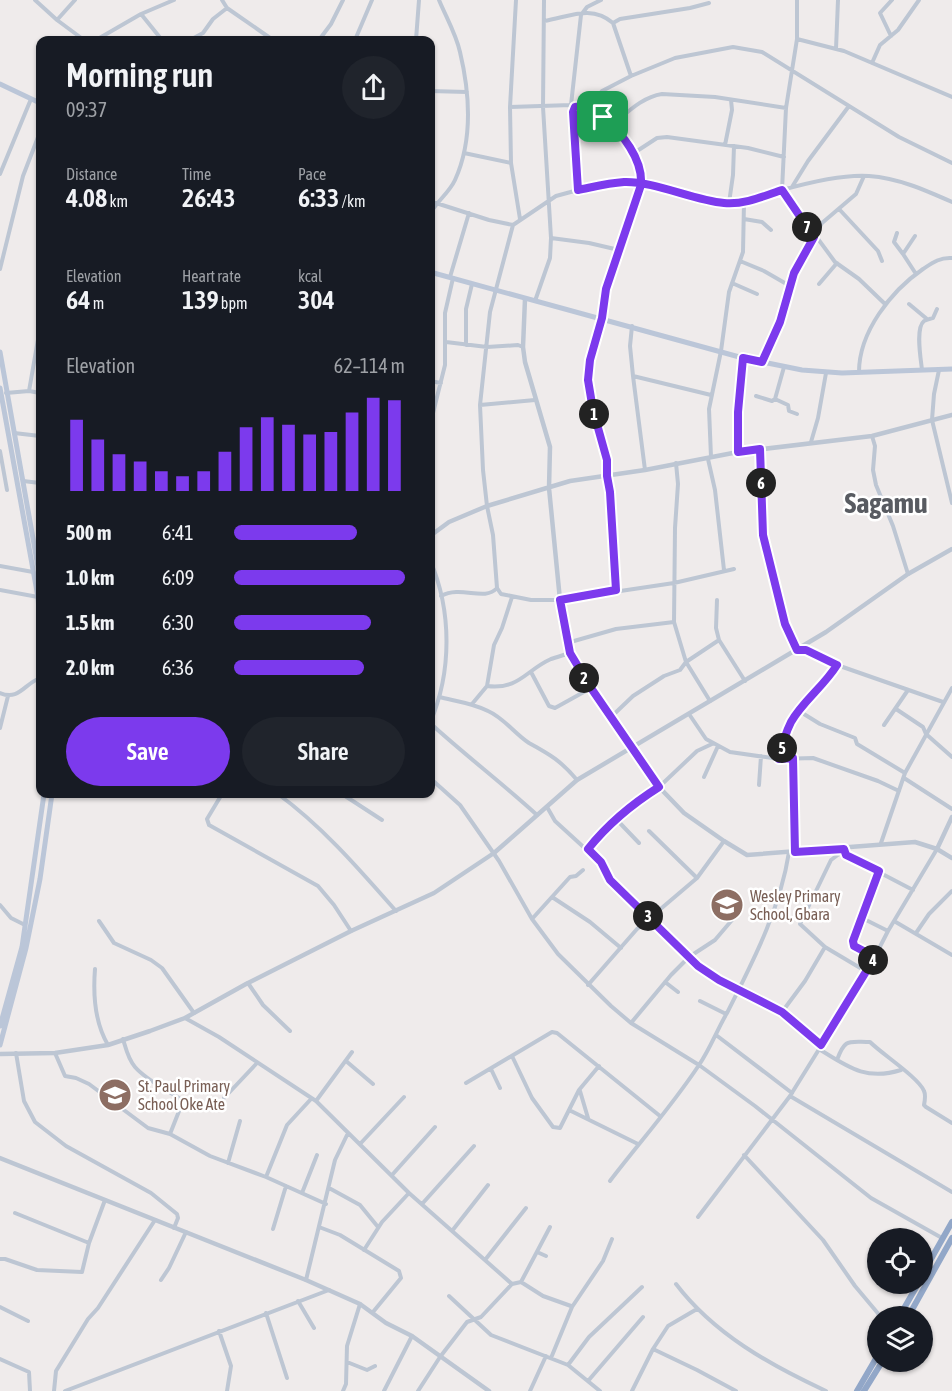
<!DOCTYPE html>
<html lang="en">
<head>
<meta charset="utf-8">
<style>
	body { margin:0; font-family:"Asap Condensed",sans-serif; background:#20242c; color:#f1f3f6; height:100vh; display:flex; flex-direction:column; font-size:22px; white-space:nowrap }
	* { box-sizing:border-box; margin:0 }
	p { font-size:20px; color:#9ea1a6 }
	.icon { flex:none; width:33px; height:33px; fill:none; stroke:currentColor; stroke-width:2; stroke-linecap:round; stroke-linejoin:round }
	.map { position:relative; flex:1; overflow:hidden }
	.details { position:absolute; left:36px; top:36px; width:399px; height:762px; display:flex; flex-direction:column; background:#171b24; border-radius:12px; box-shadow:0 2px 4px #0004 }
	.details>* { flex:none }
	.controls { position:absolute; left:867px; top:1228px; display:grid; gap:12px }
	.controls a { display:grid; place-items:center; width:66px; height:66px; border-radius:50%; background:#171b24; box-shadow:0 2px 4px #0004; font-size:30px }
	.pin { position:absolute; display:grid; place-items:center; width:51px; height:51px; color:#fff; margin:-26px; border-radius:12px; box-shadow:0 3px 9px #0006 }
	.km { position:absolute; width:30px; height:30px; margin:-15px; border-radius:50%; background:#222; color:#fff; font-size:16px; line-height:30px; text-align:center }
	.round { display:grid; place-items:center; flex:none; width:63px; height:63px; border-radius:32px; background:#20242c }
	.overview { display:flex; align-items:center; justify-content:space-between; height:102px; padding:0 30px }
	h1 { font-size:33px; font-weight:600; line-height:45px }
	.figures { display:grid; grid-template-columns:repeat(3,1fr); gap:9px; height:102px; padding:6px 30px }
	.figures div { display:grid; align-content:center }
	.figures b { font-size:26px; font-weight:600 }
	.figures small { font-size:16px; font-weight:400 }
	.figures p { font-size:16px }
	.chart { height:168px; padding:12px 30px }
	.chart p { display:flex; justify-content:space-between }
	.chart svg { width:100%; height:108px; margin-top:6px; stroke:#7c3aed; stroke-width:6 }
	.action { display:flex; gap:12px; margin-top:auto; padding:12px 30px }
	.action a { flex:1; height:69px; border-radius:36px; background:#7c3aed; color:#fff; font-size:24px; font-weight:600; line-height:69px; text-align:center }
	.action a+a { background:#20242c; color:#f1f3f6 }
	ul { padding:0 30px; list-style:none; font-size:20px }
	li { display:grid; grid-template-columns:96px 72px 1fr; align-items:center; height:45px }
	li i { height:15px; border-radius:8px; background:#7c3aed }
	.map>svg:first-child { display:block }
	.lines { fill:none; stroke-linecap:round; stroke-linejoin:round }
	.minor { stroke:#bdc6d3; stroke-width:4 }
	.tertiary { stroke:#bdc6d3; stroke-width:4.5 }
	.secondary { stroke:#bbc6d8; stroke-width:5 }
	.trunk { stroke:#92a7c8; stroke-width:6 }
	.route-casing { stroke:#fff; stroke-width:12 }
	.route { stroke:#7c3aed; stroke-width:8 }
	.labels { text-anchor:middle; stroke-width:5; stroke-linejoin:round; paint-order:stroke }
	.education-label { font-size:16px; fill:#785e54; stroke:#fff; text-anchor:start }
	.town-label { font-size:28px; font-weight:bold; fill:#585b61; stroke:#fff }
</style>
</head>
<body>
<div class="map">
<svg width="952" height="1391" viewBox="0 0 952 1391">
	<rect width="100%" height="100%" fill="#efebeb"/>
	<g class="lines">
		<path class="minor" d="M35,0L57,20L84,40
			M222,0L227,8L273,40
			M516,0L510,107L511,163L520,219
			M797,0V39L786,108L782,190L835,262L859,279L885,304
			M141,14L162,40
			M57,20L75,0
			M544,21C569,17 591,4 613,23L620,19L690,8L709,3
			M613,23L631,76
			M891,36L880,13L892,0
			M797,39L844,51L952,97
			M96,40L141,14L174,0
			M181,40H185
			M190,40L203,33L213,19L227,8
			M319,40L331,24L343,0
			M355,40L372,0
			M416,40L419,0
			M836,49L838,0
			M872,63L880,45L898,30L919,0
			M430,91L467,92
			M571,105L581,15L587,7L601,0
			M510,107L571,105L583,106L594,111L612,125L634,153L642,176L641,185L607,289L602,318L593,341L588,380L593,410L607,460L616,590
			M575,107L573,112L578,190
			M594,111L599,95L602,91L631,76L675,58L733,47L762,52L899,137L952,163
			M612,125C627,113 642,97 662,94L715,97L786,108
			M725,145L732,110L731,100
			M464,153L511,163
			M634,153L657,138L667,137L748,148L784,157
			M0,174L31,99
			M792,187L808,161L849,106
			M430,203H436L489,220L513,225L556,196L578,190L625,182L729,203C748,202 764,195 782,190C807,183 843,174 869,176C898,178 925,190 952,202
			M729,203L733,175L734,146
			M839,209L878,251L882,261
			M430,214C437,201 449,193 455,180C473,140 470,94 460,52C456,34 446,17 439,0
			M744,219L762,222L771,230
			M513,225L490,312L480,405L483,470L487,506L493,535L497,588L501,594L531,600H560L674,583L734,569
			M897,233L894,242L903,254
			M915,236L903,254L916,274
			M551,238L589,243L619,250
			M740,261L764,271L790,286
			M0,269L23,176L40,132
			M450,277L469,213
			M732,283L757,294
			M819,284L837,263
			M535,301L550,258L551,238L543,107L544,0
			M909,304L927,319
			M632,326L630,346L633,376L645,470
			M446,342L487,347L518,345L523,347
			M466,345V309L472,284
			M762,362L780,322L794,273L804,254L822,223L856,194L864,176
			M784,367L775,399L788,405L789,411L797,414
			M922,370C921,360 915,328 924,321C924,321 932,318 933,318L937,309
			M939,370L934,394L932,420L952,503
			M859,372C859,332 891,291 923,269C932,263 940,257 952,258
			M633,376L711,395
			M430,381L441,383
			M29,391L40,328
			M6,393L29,391L40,393
			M756,396L772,401L775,399
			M480,405L535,400
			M430,425L445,365V313L453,278
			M14,433L40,436
			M872,436L875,446L873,470L876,485L893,526L908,574
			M811,442L818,418L826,373
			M760,449L763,535L785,624L797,650H806L837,665L943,702
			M0,451L7,490
			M738,452V412L743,358
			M711,457L709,409L721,351L729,292L743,252L744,202
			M708,459L715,490L724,570
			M676,463L678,484L675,528L674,622L686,662L710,701
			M23,481L40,483
			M430,560C452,611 452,672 430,723
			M0,566L33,572
			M0,590L38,597
			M441,596C462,585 484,602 497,588
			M717,600L716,628L719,640L745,681
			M567,643L616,629L674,622
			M531,672L549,706L555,708L591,688
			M487,686C519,690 526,670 551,659C557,657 564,655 570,653
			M0,693C19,701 24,684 40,678
			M439,697C455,701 473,703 488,711C504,718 515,734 529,743C551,755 561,761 577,780
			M472,704L487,686L494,645L502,628L512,597
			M896,709L923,727L926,734L952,757
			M799,711L820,724L855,738L857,744L905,773
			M689,714L706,739L730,752L779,759L813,758L878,781L899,791
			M611,717L633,696L664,676L680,670L686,662L719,640
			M430,723C465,755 502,783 537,815
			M884,725L908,690
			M0,728L8,696
			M793,757L794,852
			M779,759C781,751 782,742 785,735C796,707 822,690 837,665
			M704,777L718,746
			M430,778L460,805L499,861L532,919L558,954L611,1006L631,1023L699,1065L755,1106L871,1198L942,1238
			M904,778L952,809
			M759,785L761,756
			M222,794L207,819L209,825L318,886L334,905L351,931
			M278,794C323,827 359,869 396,911
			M342,794L382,820
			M547,807L555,821L601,863L610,880L698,966L719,980L782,1012L821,1045
			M616,819L639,843
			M649,831L697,878
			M881,843L905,773L952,688
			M844,848L846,855L913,890
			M588,849L616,819L640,799L659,787L697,751L712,744
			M846,855L839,854L831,860L800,924L825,947L867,972
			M552,897L590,922L621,948
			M0,905L11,918L25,925
			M862,918L888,931
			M532,919L570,877L576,876L583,870
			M99,921L114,943L151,960L162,968L194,1013
			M894,921L952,955
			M916,933L929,914L952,891
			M875,957L854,946L853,941L879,871
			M95,969C93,994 95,1023 108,1045
			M665,982L678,992
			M248,983L263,1005L290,1031
			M588,985L637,929L697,878L724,841
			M700,1001L726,1014
			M782,1012L805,981L825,947
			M185,1018L219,1037L316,1101L409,1193L512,1284
			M631,1023L671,975L689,957L715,940L732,920
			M716,1035L792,1093
			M123,1039C126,1049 128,1059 135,1067C147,1081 168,1090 183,1101L170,1134
			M819,1049C848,1067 866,1081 901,1070
			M16,1053L24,1101L35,1122L66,1146L151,1193L177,1214L178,1218L174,1228
			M55,1053L65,1076L76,1078L89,1084L148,1128L170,1134L210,1156L266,1177L326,1204
			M512,1056L532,1098L553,1127L560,1128L569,1110L638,1144
			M837,1060C845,1038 848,1042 870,1042C882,1054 919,1078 924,1091C926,1095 925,1100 924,1105L926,1107L952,1123
			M346,1061L373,1084
			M491,1069L500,1088
			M466,1083L552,1032L557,1033L660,1116
			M580,1091L588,1118
			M790,1096L952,1192
			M224,1098L257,1063
			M316,1101L352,1052
			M569,1110L579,1090L599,1066
			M360,1144L404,1097
			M744,1155L823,1240L855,1286L881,1317
			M228,1163L240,1121
			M392,1175L435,1127
			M266,1177L287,1125L311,1099
			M610,1181C639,1143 672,1106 699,1065C710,1049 717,1030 727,1013C753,961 780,910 789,852
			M329,1188L360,1205L378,1227
			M302,1193L317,1155
			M422,1204L474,1146
			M15,1213L89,1243
			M698,1217L790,1096L867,972L888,931L937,849
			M319,1227L340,1235L399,1271L401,1278L373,1312
			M273,1229L286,1186
			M452,1231L488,1185
			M364,1250L382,1222L409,1193
			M537,1252L546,1256
			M0,1259H5L37,1270L82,1272L89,1243L105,1200
			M485,1260L526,1208
			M161,1280L169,1268L186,1232
			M306,1280L335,1160L348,1133
			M521,1282L543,1296L571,1306
			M676,1284C714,1334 770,1365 826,1391
			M449,1296L491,1335L568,1365L600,1391
			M298,1301L314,1328
			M0,1307L28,1321
			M266,1313L287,1378
			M219,1331L231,1366L227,1391
			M653,1349L697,1370L736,1391
			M551,1358L572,1307L603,1261L612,1239
			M0,1359L29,1372L30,1391
			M347,1362L367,1370L375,1366
			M568,1365L589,1337L642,1287
			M588,1381L643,1317
			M54,1391L56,1371L88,1319L98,1308L155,1220
			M65,1391L329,1290
			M343,1391L346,1384L347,1346L360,1304
			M384,1391L412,1336
			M418,1391L440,1357L467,1322L481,1317L512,1284L521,1282L550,1227
			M530,1391L546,1356
			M632,1391L653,1349L668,1326L697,1309"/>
		<path class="tertiary" d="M525,299L523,347L525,362L550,447L549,488L560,600L570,653L591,688L659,787L684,813L724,841L747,855L915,842L937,849L952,858
			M430,536L449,522L487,506L570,481L645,470L738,452L872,436L952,415
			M937,849L952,817
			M0,1054L55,1053L108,1045L150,1031L185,1018L246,984L351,931L434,893L494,853L577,780L826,632L908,574L952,549
			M0,1158L306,1280L360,1304L386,1323L412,1336L489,1391"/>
		<path class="secondary" d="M0,84L40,103
			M430,272L743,358L802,370L842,373L952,369
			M0,352L40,578
			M0,388L38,597L40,625
			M0,1026L22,947L44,794
			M0,1045L26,948L40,879L52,794"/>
		<path class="trunk" d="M922,1275L952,1222
			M899,1317L918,1284
			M908,1317L952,1238
			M857,1391L878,1355
			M864,1391L882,1362"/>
	</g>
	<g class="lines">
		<g class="route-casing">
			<path id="route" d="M603,117C622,133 643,159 641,185L606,289L602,318L590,360L588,380L593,410L607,460V476L610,492L616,590L560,600L570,653L591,688L659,787C632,804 608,824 588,849L601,862L610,880L698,966L719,980L782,1012L821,1045L875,957L854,946L853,941L879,871L846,855L844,849L795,852L793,758L779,759C782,745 785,734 791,722C803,701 824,686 837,665L806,650H797L785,624L763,535L760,449L738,452V412L743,358L762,362L780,322L794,273L814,237L782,190C764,196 744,205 724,203C693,200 654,181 624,182C608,183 593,187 578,190L573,112L575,107L583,106L603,117"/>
		</g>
		<use href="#route" class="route"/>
	</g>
	<defs>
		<g id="school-disc" transform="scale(1.725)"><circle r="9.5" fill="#8d6e63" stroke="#fff"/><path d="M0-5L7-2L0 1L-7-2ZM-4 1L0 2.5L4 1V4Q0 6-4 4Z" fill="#fff"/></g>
	</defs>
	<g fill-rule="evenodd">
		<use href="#school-disc" x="727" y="905"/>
		<use href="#school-disc" x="115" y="1095"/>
	</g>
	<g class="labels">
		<g class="education-label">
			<text x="750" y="902">Wesley Primary<tspan x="750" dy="18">School, Gbara</tspan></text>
			<text x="138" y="1092">St. Paul Primary<tspan x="138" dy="18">School Oke Ate</tspan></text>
		</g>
		<g class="town-label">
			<text x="886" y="513">Sagamu</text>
		</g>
	</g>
</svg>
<div class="controls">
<a><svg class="icon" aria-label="locate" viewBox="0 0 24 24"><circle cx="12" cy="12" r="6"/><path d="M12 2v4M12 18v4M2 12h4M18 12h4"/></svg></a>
<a><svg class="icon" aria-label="layers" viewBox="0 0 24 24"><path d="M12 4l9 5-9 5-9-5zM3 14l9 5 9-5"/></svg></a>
</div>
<div class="pin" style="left:603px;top:117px;background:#1e9e55"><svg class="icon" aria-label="arrive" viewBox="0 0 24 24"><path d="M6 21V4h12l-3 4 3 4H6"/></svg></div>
<b class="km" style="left:594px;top:414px">1</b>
<b class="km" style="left:584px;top:678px">2</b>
<b class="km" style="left:648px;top:916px">3</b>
<b class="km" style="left:873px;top:960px">4</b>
<b class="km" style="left:782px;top:748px">5</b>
<b class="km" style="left:761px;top:483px">6</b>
<b class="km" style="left:807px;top:227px">7</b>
<section class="details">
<div class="overview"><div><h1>Morning run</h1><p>09:37</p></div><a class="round"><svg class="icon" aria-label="share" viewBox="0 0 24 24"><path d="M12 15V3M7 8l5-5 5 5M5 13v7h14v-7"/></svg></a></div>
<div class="figures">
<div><p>Distance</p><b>4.08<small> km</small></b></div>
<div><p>Time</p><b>26:43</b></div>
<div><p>Pace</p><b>6:33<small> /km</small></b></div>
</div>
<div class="figures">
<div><p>Elevation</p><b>64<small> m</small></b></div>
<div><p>Heart rate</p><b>139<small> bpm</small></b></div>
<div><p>kcal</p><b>304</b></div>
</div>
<div class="chart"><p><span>Elevation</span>62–114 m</p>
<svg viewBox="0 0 160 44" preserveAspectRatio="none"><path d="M5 44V15M15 44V23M25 44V29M35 44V32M45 44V36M55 44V38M65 44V36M75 44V28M85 44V18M95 44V14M105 44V17M115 44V21M125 44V20M135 44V12M145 44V6M155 44V7"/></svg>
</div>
<ul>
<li><b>500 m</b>6:41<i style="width:72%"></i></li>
<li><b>1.0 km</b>6:09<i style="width:100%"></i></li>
<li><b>1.5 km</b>6:30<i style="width:80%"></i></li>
<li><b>2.0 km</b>6:36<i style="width:76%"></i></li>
</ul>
<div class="action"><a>Save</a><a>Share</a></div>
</section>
</div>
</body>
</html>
